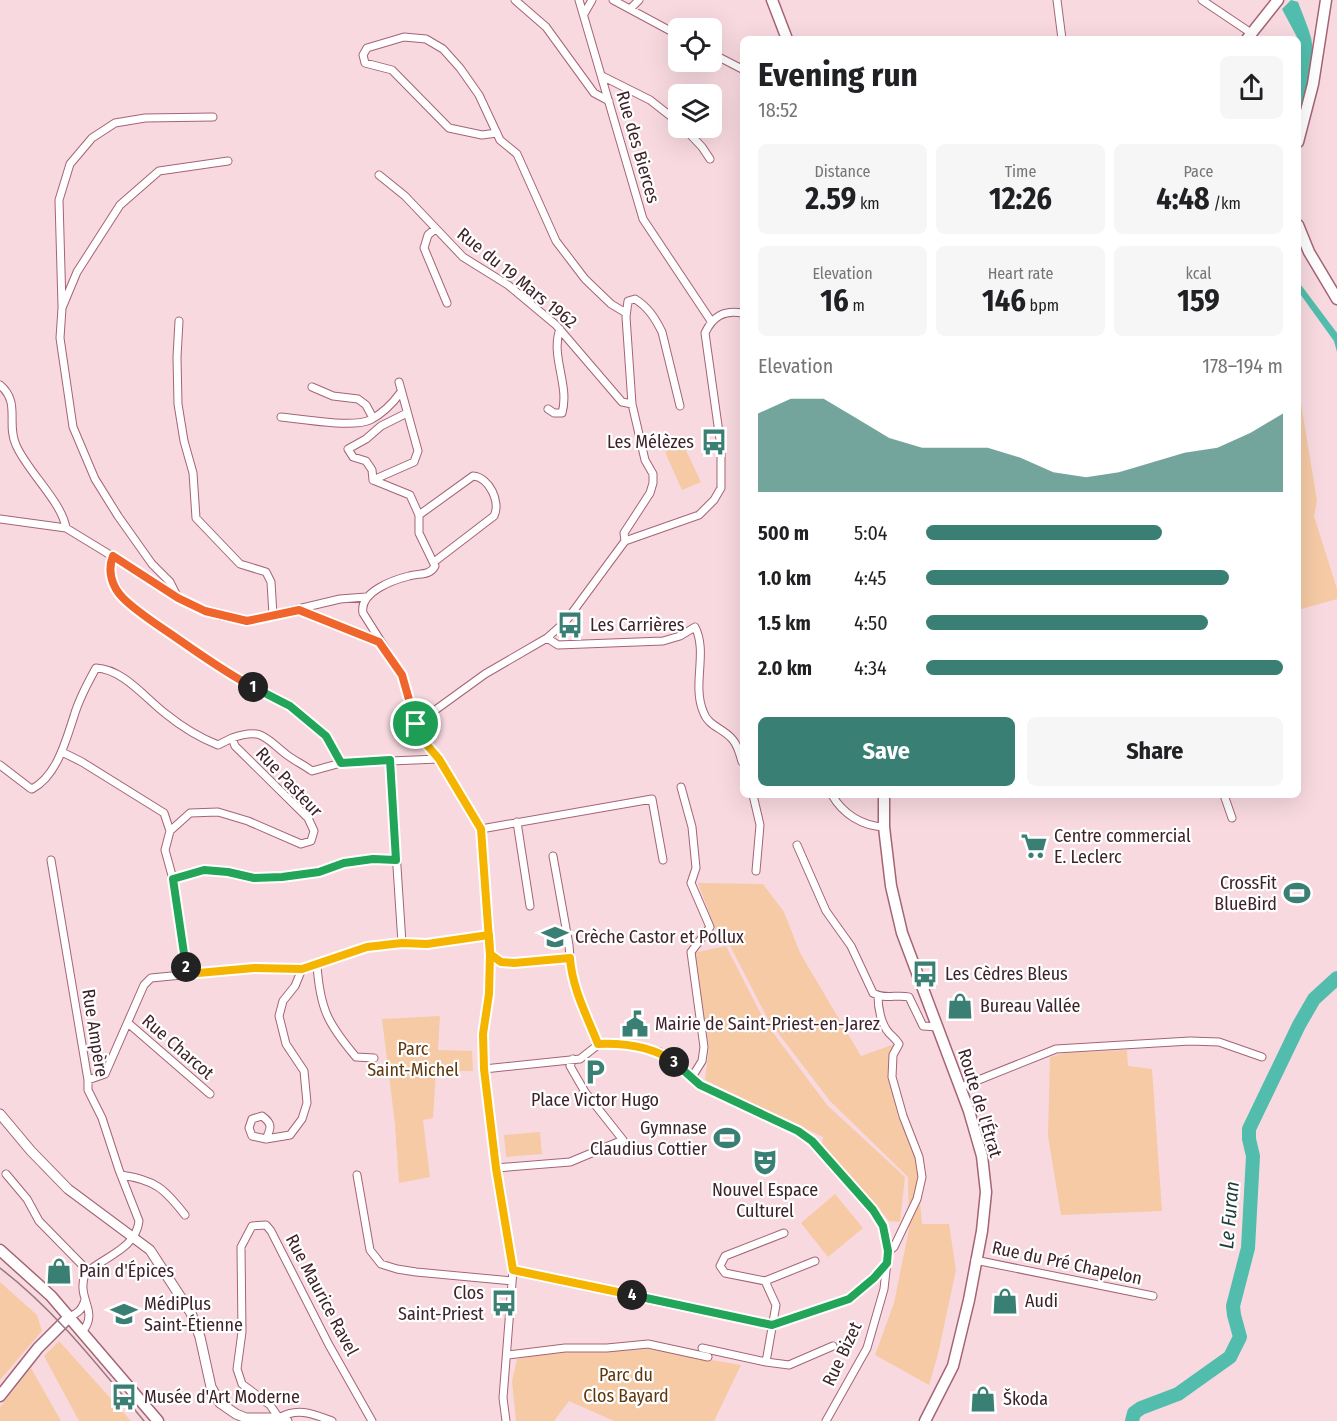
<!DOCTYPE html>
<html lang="en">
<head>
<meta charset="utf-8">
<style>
	body { margin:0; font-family:"Fira Sans Condensed",sans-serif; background:#f6f6f6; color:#202124; height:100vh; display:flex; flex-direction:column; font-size:22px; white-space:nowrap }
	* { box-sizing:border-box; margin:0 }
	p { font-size:20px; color:#757577 }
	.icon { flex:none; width:33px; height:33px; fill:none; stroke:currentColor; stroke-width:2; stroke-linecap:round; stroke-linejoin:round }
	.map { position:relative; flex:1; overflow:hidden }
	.drawer { position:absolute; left:740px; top:36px; width:561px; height:762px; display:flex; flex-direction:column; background:#fff; border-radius:9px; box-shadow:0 6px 24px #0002 }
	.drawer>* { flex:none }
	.controls { position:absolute; left:668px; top:18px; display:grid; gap:12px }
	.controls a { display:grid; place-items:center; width:54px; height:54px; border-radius:9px; background:#fff; box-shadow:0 6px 24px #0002; font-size:30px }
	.pin { position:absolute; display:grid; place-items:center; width:51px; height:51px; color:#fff; margin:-26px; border:3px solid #fff; border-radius:50%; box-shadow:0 2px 6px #0007 }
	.km { position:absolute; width:30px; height:30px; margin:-15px; border-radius:50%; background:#222; color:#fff; font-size:16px; line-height:30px; text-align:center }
	.round { display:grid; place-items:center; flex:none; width:63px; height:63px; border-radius:9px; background:#f6f6f6 }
	.headline { display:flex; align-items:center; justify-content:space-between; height:102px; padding:0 18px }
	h1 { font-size:33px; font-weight:700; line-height:45px }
	.figures { display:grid; grid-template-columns:repeat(3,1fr); gap:9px; height:102px; padding:6px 18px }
	.figures div { display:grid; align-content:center; border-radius:9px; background:#f6f6f6; text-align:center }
	.figures b { font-size:30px; font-weight:700 }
	.figures small { font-size:16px; font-weight:400 }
	.figures p { font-size:16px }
	.chart { height:168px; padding:12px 18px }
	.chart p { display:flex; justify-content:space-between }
	.chart svg { width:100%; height:108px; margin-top:6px; fill:#3a7f74; opacity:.7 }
	.action { display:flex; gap:12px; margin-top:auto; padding:12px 18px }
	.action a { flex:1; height:69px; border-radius:9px; background:#3a7f74; color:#fff; font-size:24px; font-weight:700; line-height:69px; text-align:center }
	.action a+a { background:#f6f6f6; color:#202124 }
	ul { padding:0 18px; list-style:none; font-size:20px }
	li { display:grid; grid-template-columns:96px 72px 1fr; align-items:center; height:45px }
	li i { height:15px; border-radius:8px; background:#3a7f74 }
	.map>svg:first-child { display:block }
	.green { fill:#f5caa5 }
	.water { fill:#52bdad }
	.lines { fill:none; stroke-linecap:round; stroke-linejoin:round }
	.river { stroke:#52bdad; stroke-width:14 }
	.minor-casing { stroke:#a56476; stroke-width:9 }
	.tertiary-casing { stroke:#a56476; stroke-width:11 }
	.secondary-casing { stroke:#a56476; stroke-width:13 }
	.minor { stroke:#fff; stroke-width:7 }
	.tertiary { stroke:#fff; stroke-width:9 }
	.secondary { stroke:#fff; stroke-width:10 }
	.tram { stroke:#977981; stroke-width:1.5 }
	.split-1-casing { stroke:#fff; stroke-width:12 }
	.split-2-casing { stroke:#fff; stroke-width:12 }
	.split-3-casing { stroke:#fff; stroke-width:12 }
	.split-4-casing { stroke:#fff; stroke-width:12 }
	.split-5-casing { stroke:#fff; stroke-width:12 }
	.split-1 { stroke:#f0652b; stroke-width:8 }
	.split-2 { stroke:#22a559; stroke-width:8 }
	.split-3 { stroke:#f5b400; stroke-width:8 }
	.split-4 { stroke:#22a559; stroke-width:8 }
	.split-5 { stroke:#f5b400; stroke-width:8 }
	.labels { text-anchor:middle; stroke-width:4.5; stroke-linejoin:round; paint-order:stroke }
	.street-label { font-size:18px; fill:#3e222a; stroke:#fff }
	.poi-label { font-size:18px; fill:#3e222a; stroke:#fff; text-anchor:start }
	.park-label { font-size:18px; fill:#60370c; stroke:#fff }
	.water-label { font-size:20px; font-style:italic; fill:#20403b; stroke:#fff }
</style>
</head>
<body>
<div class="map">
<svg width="1337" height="1421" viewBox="0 0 1337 1421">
	<rect width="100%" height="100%" fill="#f8d9e0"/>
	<path class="green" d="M1301,403L1317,501L1314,516L1337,589V599L1298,610V404Z
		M683,444L701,482L682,490L665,452Z
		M698,883L763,884L784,912L800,953L861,1056L895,1044L889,1053L890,1082L898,1117L911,1137L916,1158L922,1224H949L956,1270L938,1354L929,1385L875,1355L894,1303L909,1229L908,1177L830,1101L769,1021L729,944L715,929Z
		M726,946L765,1022L827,1105L905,1177L900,1222L889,1221L822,1144L823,1137L705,1080L709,1047L693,953Z
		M440,1016L438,1050L472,1051L473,1071H436L433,1118L423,1120L430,1177L399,1183L395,1124L382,1019Z
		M1127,1050L1128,1066L1152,1069L1162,1211L1061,1215L1048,1136L1050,1057L1065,1053Z
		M540,1132L542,1154L506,1157L504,1135Z
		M835,1194L863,1228L828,1257L801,1223Z
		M0,1282L37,1315L42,1331L0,1380Z
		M59,1341L131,1421H79L44,1356Z
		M647,1349L741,1365L714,1421H614L569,1401L554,1421H516L512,1381L517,1359L556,1352Z
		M31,1368L61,1421H0V1407Z"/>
	<path class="water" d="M1291,0L1298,2C1302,13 1308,26 1311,38C1317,66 1306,97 1298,123V39L1282,9Z
		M1298,281L1337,333V352L1334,341L1298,291Z"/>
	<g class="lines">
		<path class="river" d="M1132,1421L1134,1413L1141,1408L1178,1394L1230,1357L1240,1337L1234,1315L1233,1306L1248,1248L1253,1156L1249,1139V1129L1299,1025L1314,999L1337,978"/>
		<g class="minor-casing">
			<path id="minor" d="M515,0L546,27L594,93L609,101
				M579,0L643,219L711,321
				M613,0L678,35
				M1057,0L1062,39
				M1202,0L1251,33
				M630,9L639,0
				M584,14L592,0
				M711,53L742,69
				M602,76L650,100L678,122
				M684,128L702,147L710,159
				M497,133L482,135L449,128L392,70L365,63L363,55L367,48L404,37L426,39L443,49L460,68L479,95L500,140L517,154L556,241L585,279L611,304L626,313
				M379,175L405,196L463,257L508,285L556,325L622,402L632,404
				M435,229L428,235L424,248L447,303
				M62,306L59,200L70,164L92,138L115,123L145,118L213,117
				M179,321L177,357L178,404L184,441L193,473L196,518L240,564L266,572L271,582L273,615
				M0,385C21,403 6,423 16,445C27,471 62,502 66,528
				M312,387L333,396L358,399L366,405L373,418
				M548,409L554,413H562C570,385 550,356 560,329
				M281,417C300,419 353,428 370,420C382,414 393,403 401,392
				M373,480L410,495L419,515V533L435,566C430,576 419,573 409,576C393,580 359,592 363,613L402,675L421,738L439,759L481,829L490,954L489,994L483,1034L484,1069L496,1168L513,1270L503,1398L506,1421
				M373,480L414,462L418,451L399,382
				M373,480L372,470L366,461L353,457L348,449L366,439L381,426L407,413
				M419,515L473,476C489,477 501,502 494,516L434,562
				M0,519L66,528L148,578L178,598L205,611L220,616L247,621L340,599L366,597
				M625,541L624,533L650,493L653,483V474L645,460L632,404L626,317L628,301L635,299C648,307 655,318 662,332L680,406
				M113,556L110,563L111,577L122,597L155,623L197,652L248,684L290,706L325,736L341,763
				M178,598L170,582L152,564L118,516L95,479L73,427L60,338L62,308L77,272L120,205L159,171L228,161
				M299,610L379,641
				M547,638L558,645L663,641L680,636L695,627C708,652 692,684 703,711C708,727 724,728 733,740C738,746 740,754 742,762
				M416,724L485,674L547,638L566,621L625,541L699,515L714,500L721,488V447L705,333C713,316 724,310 742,313
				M62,752L82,762L164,813L170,831
				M390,760L402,943
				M0,765L30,788L32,789C57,776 66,740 74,716C79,699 87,684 96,668C123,669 145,698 166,714C182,727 198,737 218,745L232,738
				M681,787L692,827L696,868L691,883L710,927L691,952L704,1047L702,1061L692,1077
				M753,795L760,825L756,871
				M832,795C843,814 862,826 884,827
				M1224,795L1232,818
				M517,822L530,906
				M481,829L652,799L663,860
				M797,845L826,911L851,946L873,993C885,1000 897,994 909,997L923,1026L938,1027
				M553,856L569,945L571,971L577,993L599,1044
				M51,860L88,1080V1090L102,1118L119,1170L139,1221C136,1249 103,1257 85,1274C76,1300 100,1311 82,1332
				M173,879L204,871L228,872L254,878L282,877L319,871L344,863L373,859L396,860
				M490,954L501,962L514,963L570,958
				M317,965C320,1009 328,1024 356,1057L374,1058
				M187,974L173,879L165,850L170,831L190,813L218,812L248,821L301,844L311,841L314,831L308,818L235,746L232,738C262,727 265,738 287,755C295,761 304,765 312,771L341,763L439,759
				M878,996C878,1008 881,1024 889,1033C893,1037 896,1039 899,1044L893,1055L892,1077L903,1116L919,1157L922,1177L917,1199L894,1247L888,1252
				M128,1023L210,1094
				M599,1044L613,1043L660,1052L700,1085L798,1131L812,1141L873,1210L883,1226L888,1252L884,1289L867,1348L826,1421
				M484,1069L580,1059L599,1044
				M88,1080L105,1074L144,985L151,978L254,968L302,969L367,947L402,943L427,944L489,935
				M961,1087L1056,1049L1190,1041L1219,1042L1262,1057
				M266,1139C271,1128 273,1124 262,1116L252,1119L249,1128L252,1136L266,1139L290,1135L302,1119L307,1103L304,1071L286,1044L279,1016L283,1001L295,986L302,969
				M496,1168L570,1162L623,1140L585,1092L570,1066L573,1059
				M6,1174L27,1199L39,1221L88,1271
				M121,1175C155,1180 164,1188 185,1215
				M357,1175L370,1250L381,1264L397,1269L416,1272L512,1281
				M784,1233L725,1256L720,1266L725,1273L765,1281L815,1261
				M975,1260L1153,1296
				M513,1270L772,1325L849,1299L874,1278L887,1263
				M765,1281L776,1305L766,1362L789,1365L833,1346
				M69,1317C78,1313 82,1310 85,1300
				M702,1348L766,1362
				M508,1355L565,1348H607L648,1344L708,1357
				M332,1421C313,1414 298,1407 279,1418L270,1405L242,1384L237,1369L242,1332L241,1247L252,1226L266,1225L271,1231L329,1345L372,1421"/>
		</g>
		<g class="tertiary-casing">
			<path id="tertiary" d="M0,1114L31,1151L68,1189L150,1250L191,1313L200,1337L211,1387L220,1403L236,1414L246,1418H279L287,1421"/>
		</g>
		<g class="secondary-casing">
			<path id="secondary" d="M772,0L787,39
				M1247,39L1278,0
				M1298,142L1313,84L1326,0
				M1298,225L1309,252L1337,299
				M884,795V827L891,886L902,933L969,1111L982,1156L986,1192L982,1231L969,1300L953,1366L925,1421
				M0,1250L51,1296L158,1421
				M0,1396L38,1348L69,1317"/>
		</g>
		<use href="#minor" class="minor"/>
		<use href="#tertiary" class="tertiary"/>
		<use href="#secondary" class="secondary"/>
		<path class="tram" d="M0,1268C56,1311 99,1367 144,1421"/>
	</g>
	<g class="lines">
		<g class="split-1-casing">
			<path id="split-1" d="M253,687C226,673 200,654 175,637C158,625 138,613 123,598C112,587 107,571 113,556L178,598L205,611L247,621L299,610L379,642L402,675L416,724"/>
		</g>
		<g class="split-2-casing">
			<path id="split-2" d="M186,967L173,879L204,870L228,872L254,878L282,877L319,872L344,863L373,859L396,860L390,760L341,763L326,736L290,706L253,687"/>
		</g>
		<g class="split-3-casing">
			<path id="split-3" d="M186,967L187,974L254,968L302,969L367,947L402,943L427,944L489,935L490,954L501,962L514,963L570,958C572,988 587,1016 598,1044C625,1043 652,1046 674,1062"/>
		</g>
		<g class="split-4-casing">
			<path id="split-4" d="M632,1295L772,1325L849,1299L874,1278L887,1263L888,1251L883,1226L873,1210L812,1141L798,1131L700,1085L674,1062"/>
		</g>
		<g class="split-5-casing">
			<path id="split-5" d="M416,724L421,738L439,759L481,829L490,954L489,994L483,1034L484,1069L496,1168L513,1270L632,1295"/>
		</g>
		<use href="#split-1" class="split-1"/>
		<use href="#split-2" class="split-2"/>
		<use href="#split-3" class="split-3"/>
		<use href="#split-4" class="split-4"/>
		<use href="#split-5" class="split-5"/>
	</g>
	<defs>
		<g id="bus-bare" transform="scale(2.07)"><path d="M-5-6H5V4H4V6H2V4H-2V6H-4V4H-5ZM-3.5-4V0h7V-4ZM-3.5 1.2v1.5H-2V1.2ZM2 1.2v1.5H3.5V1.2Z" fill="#3a7f74" stroke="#fff" stroke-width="2.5" paint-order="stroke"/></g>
		<g id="supermarket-bare" transform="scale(2.07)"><path d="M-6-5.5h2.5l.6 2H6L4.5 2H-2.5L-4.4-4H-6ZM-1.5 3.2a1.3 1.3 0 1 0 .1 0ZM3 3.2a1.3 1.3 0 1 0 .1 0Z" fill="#3a7f74" stroke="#fff" stroke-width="2.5" paint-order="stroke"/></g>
		<g id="stadium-bare" transform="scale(2.07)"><path d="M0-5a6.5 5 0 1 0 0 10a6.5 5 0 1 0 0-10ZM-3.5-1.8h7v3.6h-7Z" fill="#3a7f74" stroke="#fff" stroke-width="2.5" paint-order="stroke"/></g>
		<g id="school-bare" transform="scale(2.07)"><path d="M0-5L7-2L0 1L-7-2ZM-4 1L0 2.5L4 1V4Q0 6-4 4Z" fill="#3a7f74" stroke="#fff" stroke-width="2.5" paint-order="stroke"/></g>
		<g id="shop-bare" transform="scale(2.07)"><path d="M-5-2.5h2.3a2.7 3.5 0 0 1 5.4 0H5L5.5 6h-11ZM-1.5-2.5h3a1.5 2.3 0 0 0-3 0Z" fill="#3a7f74" stroke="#fff" stroke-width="2.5" paint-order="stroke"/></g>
		<g id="civic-bare" transform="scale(2.07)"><path d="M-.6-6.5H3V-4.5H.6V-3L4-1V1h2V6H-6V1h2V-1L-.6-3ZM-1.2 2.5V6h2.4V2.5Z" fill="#3a7f74" stroke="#fff" stroke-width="2.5" paint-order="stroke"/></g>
		<g id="parking-bare" transform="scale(2.07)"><path d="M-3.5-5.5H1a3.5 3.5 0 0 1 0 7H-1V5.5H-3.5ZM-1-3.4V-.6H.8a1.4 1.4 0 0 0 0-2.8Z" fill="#3a7f74" stroke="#fff" stroke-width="2.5" paint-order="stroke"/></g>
		<g id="theatre-bare" transform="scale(2.07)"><path d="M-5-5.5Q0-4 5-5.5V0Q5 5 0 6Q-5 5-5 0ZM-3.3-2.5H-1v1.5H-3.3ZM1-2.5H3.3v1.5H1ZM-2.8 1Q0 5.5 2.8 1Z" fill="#3a7f74" stroke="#fff" stroke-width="2.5" paint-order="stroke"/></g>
		<g id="university-bare" transform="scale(2.07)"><path d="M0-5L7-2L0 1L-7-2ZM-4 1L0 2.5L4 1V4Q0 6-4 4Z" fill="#3a7f74" stroke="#fff" stroke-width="2.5" paint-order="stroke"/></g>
	</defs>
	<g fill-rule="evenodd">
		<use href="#bus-bare" x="714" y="442"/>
		<use href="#bus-bare" x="570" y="625"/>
		<use href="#supermarket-bare" x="1034" y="846"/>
		<use href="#stadium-bare" x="1297" y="893"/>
		<use href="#school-bare" x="555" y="937"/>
		<use href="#bus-bare" x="925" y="974"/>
		<use href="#shop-bare" x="960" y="1006"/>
		<use href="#civic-bare" x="635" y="1024"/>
		<use href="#parking-bare" x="595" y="1072"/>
		<use href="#stadium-bare" x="727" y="1138"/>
		<use href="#theatre-bare" x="765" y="1162"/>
		<use href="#shop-bare" x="59" y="1271"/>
		<use href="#shop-bare" x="1005" y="1301"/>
		<use href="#bus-bare" x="504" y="1303"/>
		<use href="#university-bare" x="124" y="1314"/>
		<use href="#bus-bare" x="124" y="1397"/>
		<use href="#shop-bare" x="983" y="1399"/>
	</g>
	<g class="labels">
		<g class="street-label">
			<text transform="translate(638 147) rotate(74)" y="6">Rue des Bierces</text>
			<text transform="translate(517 278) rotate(39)" y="6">Rue du 19 Mars 1962</text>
			<text transform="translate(289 782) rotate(47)" y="6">Rue Pasteur</text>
			<text transform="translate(95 1033) rotate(81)" y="6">Rue Ampère</text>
			<text transform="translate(178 1047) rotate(41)" y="6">Rue Charcot</text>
			<text transform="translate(980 1103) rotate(73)" y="6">Route de l'Étrat</text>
			<text transform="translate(1067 1263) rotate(12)" y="6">Rue du Pré Chapelon</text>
			<text transform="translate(322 1295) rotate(62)" y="6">Rue Maurice Ravel</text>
			<text transform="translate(842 1354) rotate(-65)" y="6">Rue Bizet</text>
		</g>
		<g class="poi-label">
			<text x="694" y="448" text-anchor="end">Les Mélèzes</text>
			<text x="590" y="631">Les Carrières</text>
			<text x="1054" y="842">Centre commercial<tspan x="1054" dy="21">E. Leclerc</tspan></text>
			<text x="1277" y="889" text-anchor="end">CrossFit<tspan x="1277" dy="21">BlueBird</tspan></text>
			<text x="575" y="943">Crèche Castor et Pollux</text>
			<text x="945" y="980">Les Cèdres Bleus</text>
			<text x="980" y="1012">Bureau Vallée</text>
			<text x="655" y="1030">Mairie de Saint-Priest-en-Jarez</text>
			<text x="595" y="1106" text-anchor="middle">Place Victor Hugo</text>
			<text x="707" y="1134" text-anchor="end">Gymnase<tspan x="707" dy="21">Claudius Cottier</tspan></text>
			<text x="765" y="1196" text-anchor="middle">Nouvel Espace<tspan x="765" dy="21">Culturel</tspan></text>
			<text x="79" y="1277">Pain d'Épices</text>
			<text x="484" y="1299" text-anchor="end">Clos<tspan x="484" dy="21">Saint-Priest</tspan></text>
			<text x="1025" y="1307">Audi</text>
			<text x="144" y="1310">MédiPlus<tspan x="144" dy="21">Saint-Étienne</tspan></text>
			<text x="144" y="1403">Musée d'Art Moderne</text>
			<text x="1003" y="1405">Škoda</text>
		</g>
		<g class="park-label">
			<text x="413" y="1055">Parc<tspan x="413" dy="21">Saint-Michel</tspan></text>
			<text x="626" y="1381">Parc du<tspan x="626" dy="21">Clos Bayard</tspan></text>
		</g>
		<g class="water-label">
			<text transform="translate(1229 1215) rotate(-85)" y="7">Le Furan</text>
		</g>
	</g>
</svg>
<div class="controls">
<a><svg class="icon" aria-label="locate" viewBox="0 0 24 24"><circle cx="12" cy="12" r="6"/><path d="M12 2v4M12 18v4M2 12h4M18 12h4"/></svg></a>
<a><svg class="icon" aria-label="layers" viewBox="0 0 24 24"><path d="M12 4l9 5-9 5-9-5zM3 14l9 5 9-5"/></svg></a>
</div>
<div class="pin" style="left:416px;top:724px;background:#1e9e55"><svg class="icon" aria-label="arrive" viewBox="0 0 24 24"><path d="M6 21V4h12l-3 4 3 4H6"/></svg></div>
<b class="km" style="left:253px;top:687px">1</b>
<b class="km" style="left:186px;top:967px">2</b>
<b class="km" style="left:674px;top:1062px">3</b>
<b class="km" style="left:632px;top:1295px">4</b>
<section class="drawer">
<div class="headline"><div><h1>Evening run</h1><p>18:52</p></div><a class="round"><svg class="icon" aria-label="share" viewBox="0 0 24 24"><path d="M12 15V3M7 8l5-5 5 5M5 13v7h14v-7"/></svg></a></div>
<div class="figures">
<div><p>Distance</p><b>2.59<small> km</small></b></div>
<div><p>Time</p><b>12:26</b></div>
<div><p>Pace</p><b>4:48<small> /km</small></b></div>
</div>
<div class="figures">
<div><p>Elevation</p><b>16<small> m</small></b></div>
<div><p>Heart rate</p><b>146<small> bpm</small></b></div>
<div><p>kcal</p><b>159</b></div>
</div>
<div class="chart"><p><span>Elevation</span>178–194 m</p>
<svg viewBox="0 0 160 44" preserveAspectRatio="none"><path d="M0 44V12L10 6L20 6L30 14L40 22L50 26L60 26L70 26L80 30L90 36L100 38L110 36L120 32L130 28L140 26L150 20L160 12V44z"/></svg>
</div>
<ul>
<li><b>500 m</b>5:04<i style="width:66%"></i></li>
<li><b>1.0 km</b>4:45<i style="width:85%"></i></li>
<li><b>1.5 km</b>4:50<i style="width:79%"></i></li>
<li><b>2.0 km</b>4:34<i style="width:100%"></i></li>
</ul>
<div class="action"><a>Save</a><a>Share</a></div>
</section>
</div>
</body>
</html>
